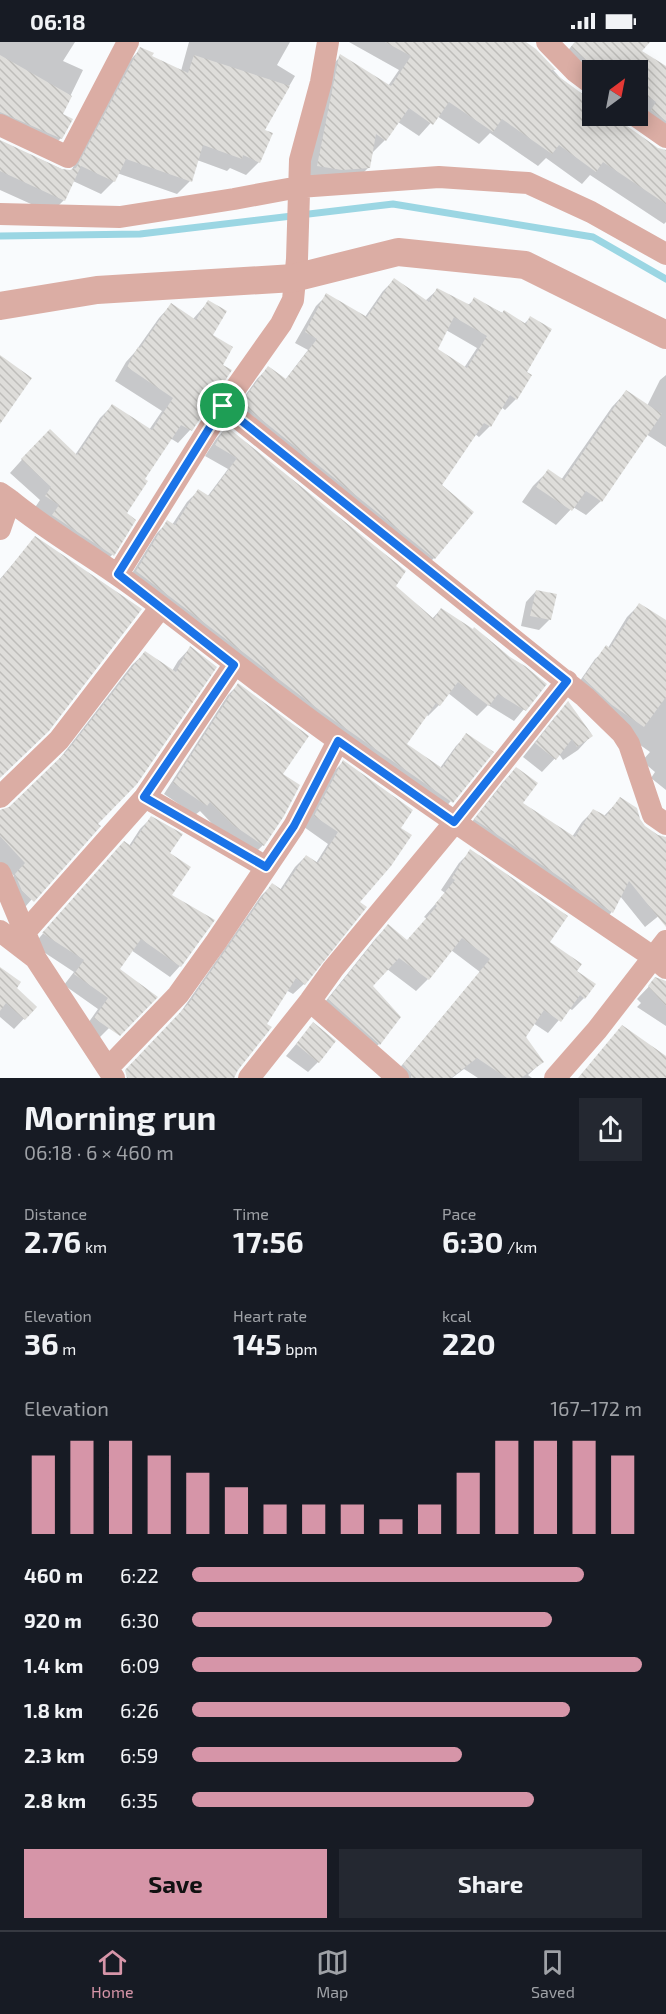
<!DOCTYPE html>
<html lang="en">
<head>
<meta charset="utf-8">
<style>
	body { margin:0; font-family:"Exo 2",sans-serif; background:#242831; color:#f1f3f6; height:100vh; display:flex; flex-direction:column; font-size:22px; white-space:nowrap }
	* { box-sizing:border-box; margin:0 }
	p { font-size:20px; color:#9ea1a6 }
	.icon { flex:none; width:33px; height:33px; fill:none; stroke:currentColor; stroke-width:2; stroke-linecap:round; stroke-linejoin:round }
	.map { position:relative; height:1036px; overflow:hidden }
	.sheet { display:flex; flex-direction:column; background:#171b24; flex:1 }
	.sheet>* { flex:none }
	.needle { width:39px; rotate:32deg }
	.buttons { position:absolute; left:582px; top:18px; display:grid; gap:12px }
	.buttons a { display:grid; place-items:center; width:66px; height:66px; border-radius:0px; background:#171b24; box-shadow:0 3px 15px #0003; font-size:30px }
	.pin { position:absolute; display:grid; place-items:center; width:51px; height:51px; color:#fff; margin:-26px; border:3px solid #fff; border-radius:50%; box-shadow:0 2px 6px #0007 }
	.round { display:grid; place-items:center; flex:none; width:63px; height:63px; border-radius:0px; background:#242831 }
	.summary { display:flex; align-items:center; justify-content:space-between; height:102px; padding:0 24px }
	h1 { font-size:33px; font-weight:700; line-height:45px }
	.metrics { display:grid; grid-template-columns:repeat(3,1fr); gap:9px; height:102px; padding:6px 24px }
	.metrics div { display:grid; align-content:center }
	.metrics b { font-size:30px; font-weight:700 }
	.metrics small { font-size:16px; font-weight:400 }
	.metrics p { font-size:16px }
	.chart { height:168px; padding:12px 24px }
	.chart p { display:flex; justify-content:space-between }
	.chart svg { width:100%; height:108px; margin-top:6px; stroke:#d695a8; stroke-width:6 }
	.action { display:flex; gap:12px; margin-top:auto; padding:12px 24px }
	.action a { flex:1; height:69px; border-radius:0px; background:#d695a8; color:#111; font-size:24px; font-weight:700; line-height:69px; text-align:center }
	.action a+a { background:#242831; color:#f1f3f6 }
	ul { padding:0 24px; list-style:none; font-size:20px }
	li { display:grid; grid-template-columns:96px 72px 1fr; align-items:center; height:45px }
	li i { height:15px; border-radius:8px; background:#d695a8 }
	.status { display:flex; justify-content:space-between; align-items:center; height:42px; padding:0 30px; background:#171b24; direction:ltr }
	.status svg { height:16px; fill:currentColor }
	.dock { display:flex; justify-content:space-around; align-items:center; height:84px; border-top:2px solid #363941; background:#171b24; font-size:16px; color:#9ea1a6 }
	.dock a { display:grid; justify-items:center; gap:3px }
	.dock .selected { color:#d695a8 }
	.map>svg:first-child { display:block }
	.shadow { fill:#0003; fill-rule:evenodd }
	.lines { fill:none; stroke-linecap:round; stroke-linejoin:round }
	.stream { stroke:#9bd6e3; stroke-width:7 }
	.building { fill:url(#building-back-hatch); fill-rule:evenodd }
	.minor { stroke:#dbada4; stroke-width:22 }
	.tertiary { stroke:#dbada4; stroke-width:28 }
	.route-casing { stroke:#fff; stroke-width:12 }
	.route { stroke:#1a73e8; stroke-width:8 }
</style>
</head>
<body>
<div class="status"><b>06:18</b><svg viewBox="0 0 49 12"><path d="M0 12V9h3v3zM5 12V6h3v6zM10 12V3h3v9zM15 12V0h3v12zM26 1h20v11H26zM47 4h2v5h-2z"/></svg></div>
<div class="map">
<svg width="666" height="1036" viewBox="0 0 666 1036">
	<defs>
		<pattern id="building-back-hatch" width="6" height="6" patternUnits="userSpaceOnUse" patternTransform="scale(1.5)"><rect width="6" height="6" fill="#deddda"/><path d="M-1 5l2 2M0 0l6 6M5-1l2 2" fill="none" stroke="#bebdba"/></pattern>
	</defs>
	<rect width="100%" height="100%" fill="#f9fbfd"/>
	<path class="shadow" d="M0,0H75L63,19L83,28L61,73V96L48,109L0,87Z
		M189,0H290L277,23L295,34L263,89L259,120L246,133L230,126L227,129L197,118L190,139L177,152L117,131L114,139L101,152L73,139L64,158L51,171L0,148V99L68,130L71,129L128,20L141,7L150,14L181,29Z
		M349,0H523L535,8L565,41L583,54L592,57V74H610L658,107L666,110V180L664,182L590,133L582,142L546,116L538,124L490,91L479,102L437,74L419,94L398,80L385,98L372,111L368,126L355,139L305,136L328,27L341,14L388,44L399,28Z
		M575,0H634L640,9L666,26V103L638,70V28H592V54V49L559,19Z
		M394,238L425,259L437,248L468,263L475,257L524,282L530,276L525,331L516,357L505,368L501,365L490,384L479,395L475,392L440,443L434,516L423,527L231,373L257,337L268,326L285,338L308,308L295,301L316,264L327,253L365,275L383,249ZM446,288L477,306L464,326L436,307Z
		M208,260L211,294L190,388L178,401L170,396L143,438L125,472L112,513L100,525L34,467L40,458L10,431L37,401L75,413L100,376L112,364L149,388L162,369L115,339L126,320L135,310L159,276L171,263L193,277Z
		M666,333V405L646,392L601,459L586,473L573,465L556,483L522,460L533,444L548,429L561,438L612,365L626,350L647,364L660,338Z
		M226,386L394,544L432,577L441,567L545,642L514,679L488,663L477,674L448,651L439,663L428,674L426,672L405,703L440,726L456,704L467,693L491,710L441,771L126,541L157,491L168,480L172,483L187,460L198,449L207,455L228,427L205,414L216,397Z
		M35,496L0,735V537Z
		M536,549L550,577L539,588L521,584L526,560Z
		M639,563L666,580V748L651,736L655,730L642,719L650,710L601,675L573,649L595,617L608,606L627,575Z
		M190,606L96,782L20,871L3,845L14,834L0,820V770L10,766L57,720L132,623L145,611L172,629L178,619Z
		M238,643L281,732L263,803L253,813L223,793L200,769L195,773L164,752L228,653Z
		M568,662L591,694L578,708L563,718L559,712L542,730L523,715L555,675Z
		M343,720L358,860L304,942L293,952L286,948L237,1027L234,1036H184L147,1006L178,974L261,854L272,843L280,848L295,825L306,814L316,821L328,802L304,785L332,731Z
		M516,727L521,761L572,795L582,780L593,769L604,774L620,757L644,785L658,794L666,797V868L645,885L620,854L611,871L600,882L464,790L504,739Z
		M151,776L168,812L170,853L180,924L170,935L131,908L118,928L115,980L98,997L84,987L98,967L64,943L74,930L33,903L113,812L129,804L140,787Z
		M471,809L548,901L575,930L594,942L584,956L572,968L569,966L548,991L533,981L524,995L542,1020L528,1033L532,1036H478L464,1027L452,1036H393L392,1035L480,930L451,908L428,937L416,949L387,927L371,944L379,1002L367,1013L317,970L376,896L388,884L407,900L427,877L424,875L445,851L441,848L459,821Z
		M0,927L15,946L35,965L14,987L0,975Z
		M656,937L666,941V984L637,965L641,961L637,957Z
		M313,982L318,1020L308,1030L286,1014Z"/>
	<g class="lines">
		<path class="stream" d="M0,194L140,192L393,162L593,195L666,237"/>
	</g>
	<path class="building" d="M385,0H526L536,7L556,28H550L592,59V74H613L658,106L666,108V162L603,120L596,130L559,103L552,112L502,77L493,90L449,60L433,83L409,66L386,99L376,92L370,126L342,128L317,124L339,14L340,12L391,44L411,14Z
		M575,0H650L642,9L666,24V79L651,68L656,60L638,48V28H597L571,5Z
		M140,5L154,11L152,14L188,31L194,13L290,44L265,88L273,91L260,121L243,113L242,117L203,103L192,140L126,117L115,140L81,124L65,159L0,129V98L62,127L70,128L76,126Z
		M0,13L72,54L63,72L73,77L62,97L0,70Z
		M394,236L429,260L437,246L470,263L474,255L502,271L504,268L526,282L530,274L552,287L527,330L532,333L517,358L510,353L491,385L484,381L442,443L474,470L435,517L241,361L268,324L286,337L317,297L305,290L326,251L367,275ZM454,275L487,294L467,326L438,307Z
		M208,258L227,269L213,293L233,305L223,323L232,328L192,389L181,383L145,437L148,439L127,471L136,478L114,514L52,473L59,463L45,454L51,445L21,417L50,387L77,413L112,362L152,388L173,356L127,325L138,305L140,306L171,261L196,278Z
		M0,313L32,336L0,382Z
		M626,348L662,372L602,460L586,449L572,469L536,445L548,427L564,438Z
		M226,384L406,529L396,544L434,577L441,566L473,587L474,585L510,615L525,624L547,642L526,669L498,652L489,664L458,640L440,664L436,661L407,702L442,726L466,691L494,710L453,761L322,670L136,529L167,478L175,483L198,447L209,454L237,416L215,403Z
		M35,494L142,567L49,689L0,736V538Z
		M536,548L557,552L551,578L530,574Z
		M639,561L666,578V655L644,685L612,663L583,636L606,603L610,606Z
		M190,604L217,625L137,742L98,782L101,784L34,860L22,849L15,832L25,821L0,794V768L9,765L68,708L145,609L176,630Z
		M238,641L309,694L283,732L300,743L284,774L264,804L233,783L210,760L207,764L173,741Z
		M568,659L593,694L577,705L572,697L556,718L535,701Z
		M343,718L413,768L401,786L412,793L391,824L360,860L367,865L305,943L296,936L267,982L272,985L238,1028L234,1036H127L125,1028L189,961L272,841L282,848L306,813L318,821L338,790L314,774Z
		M516,725L538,741L523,761L575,795L593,767L606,774L620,755L637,766L640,777L645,784L658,793L666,795V885L629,839L613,871L474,777Z
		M151,774L183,792L170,811L191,825L172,853L215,878L181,925L141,897L120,927L158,955L120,994L94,976L108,956L74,932L84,918L42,891L124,799L131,804Z
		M470,807L568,874L550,900L582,922L577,929L596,942L585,957L580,953L561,980L544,968L526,995L544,1020L521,1036H507L477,1016L451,1036H411V1031L403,1022L490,917L462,896L429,938L399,916L373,944L401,975L380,1003L328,957L388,882L407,898L437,864L435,862L455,838L452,836Z
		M0,925L21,940L17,946L37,965L25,978L6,961L0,969Z
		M655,935L666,939V964L648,944Z
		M313,980L336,999L319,1021L296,1002Z
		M622,983L666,1014V1036H578Z"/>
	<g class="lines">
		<path class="minor" d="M547,0L576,30L592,42
			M636,74L666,95
			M0,83L68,115L128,0
			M0,172L120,175L234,157L299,145L439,135L528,141L591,170L666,212
			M223,364L585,655L622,691L629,702L653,773L666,782
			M0,451L10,458L0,487
			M10,458C51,492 98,517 140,549C207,599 271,651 339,699C443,773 548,844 653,915L666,926
			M118,532L223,364L281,282L293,258L297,217L300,118L321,40L328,0
			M0,755L59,698L161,565
			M145,755L266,825
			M0,831L36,917L114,1036
			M0,889L34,915
			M25,890L145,755L234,623
			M310,959L398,1036
			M108,1026L178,953L216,900L294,784L338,699
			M249,1036L310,959L333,927L455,780L567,639
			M555,1036L597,988L666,899"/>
		<path class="tertiary" d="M0,264L97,248L294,236L398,210L525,223L666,293"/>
	</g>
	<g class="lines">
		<g class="route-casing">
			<path id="route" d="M223,364L567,639L454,780L338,699L294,784L266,825L144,755L234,623L118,532Z"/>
		</g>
		<use href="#route" class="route"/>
	</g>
</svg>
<div class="buttons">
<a><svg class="needle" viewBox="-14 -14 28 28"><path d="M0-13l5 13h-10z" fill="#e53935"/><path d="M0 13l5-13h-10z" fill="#9ea1a6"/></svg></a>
</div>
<div class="pin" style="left:223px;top:364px;background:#1e9e55"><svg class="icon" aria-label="arrive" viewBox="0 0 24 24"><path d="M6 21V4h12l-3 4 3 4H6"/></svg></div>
</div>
<section class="sheet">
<div class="summary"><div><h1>Morning run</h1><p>06:18 · 6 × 460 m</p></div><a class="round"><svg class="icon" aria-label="share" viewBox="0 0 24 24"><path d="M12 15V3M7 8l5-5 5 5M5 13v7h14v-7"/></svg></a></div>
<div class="metrics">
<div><p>Distance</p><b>2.76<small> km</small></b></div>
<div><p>Time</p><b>17:56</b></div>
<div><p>Pace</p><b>6:30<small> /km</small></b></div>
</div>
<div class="metrics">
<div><p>Elevation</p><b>36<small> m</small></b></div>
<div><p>Heart rate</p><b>145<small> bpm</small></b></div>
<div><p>kcal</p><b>220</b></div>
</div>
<div class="chart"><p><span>Elevation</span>167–172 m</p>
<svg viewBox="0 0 160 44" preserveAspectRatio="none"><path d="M5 44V12M15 44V6M25 44V6M35 44V12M45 44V19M55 44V25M65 44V32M75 44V32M85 44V32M95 44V38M105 44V32M115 44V19M125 44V6M135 44V6M145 44V6M155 44V12"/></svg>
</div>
<ul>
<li><b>460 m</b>6:22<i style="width:87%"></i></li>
<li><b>920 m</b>6:30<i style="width:80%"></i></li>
<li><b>1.4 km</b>6:09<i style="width:100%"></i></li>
<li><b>1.8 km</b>6:26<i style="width:84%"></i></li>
<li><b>2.3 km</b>6:59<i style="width:60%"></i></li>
<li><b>2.8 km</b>6:35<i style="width:76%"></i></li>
</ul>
<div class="action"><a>Save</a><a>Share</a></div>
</section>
<nav class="dock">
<a class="selected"><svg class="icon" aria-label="home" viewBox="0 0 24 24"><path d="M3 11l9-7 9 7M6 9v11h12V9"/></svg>Home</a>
<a><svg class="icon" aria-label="map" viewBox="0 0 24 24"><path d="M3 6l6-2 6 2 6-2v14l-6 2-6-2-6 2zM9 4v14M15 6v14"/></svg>Map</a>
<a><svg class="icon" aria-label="saved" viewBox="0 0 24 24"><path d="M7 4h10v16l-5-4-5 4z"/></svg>Saved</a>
</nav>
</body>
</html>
